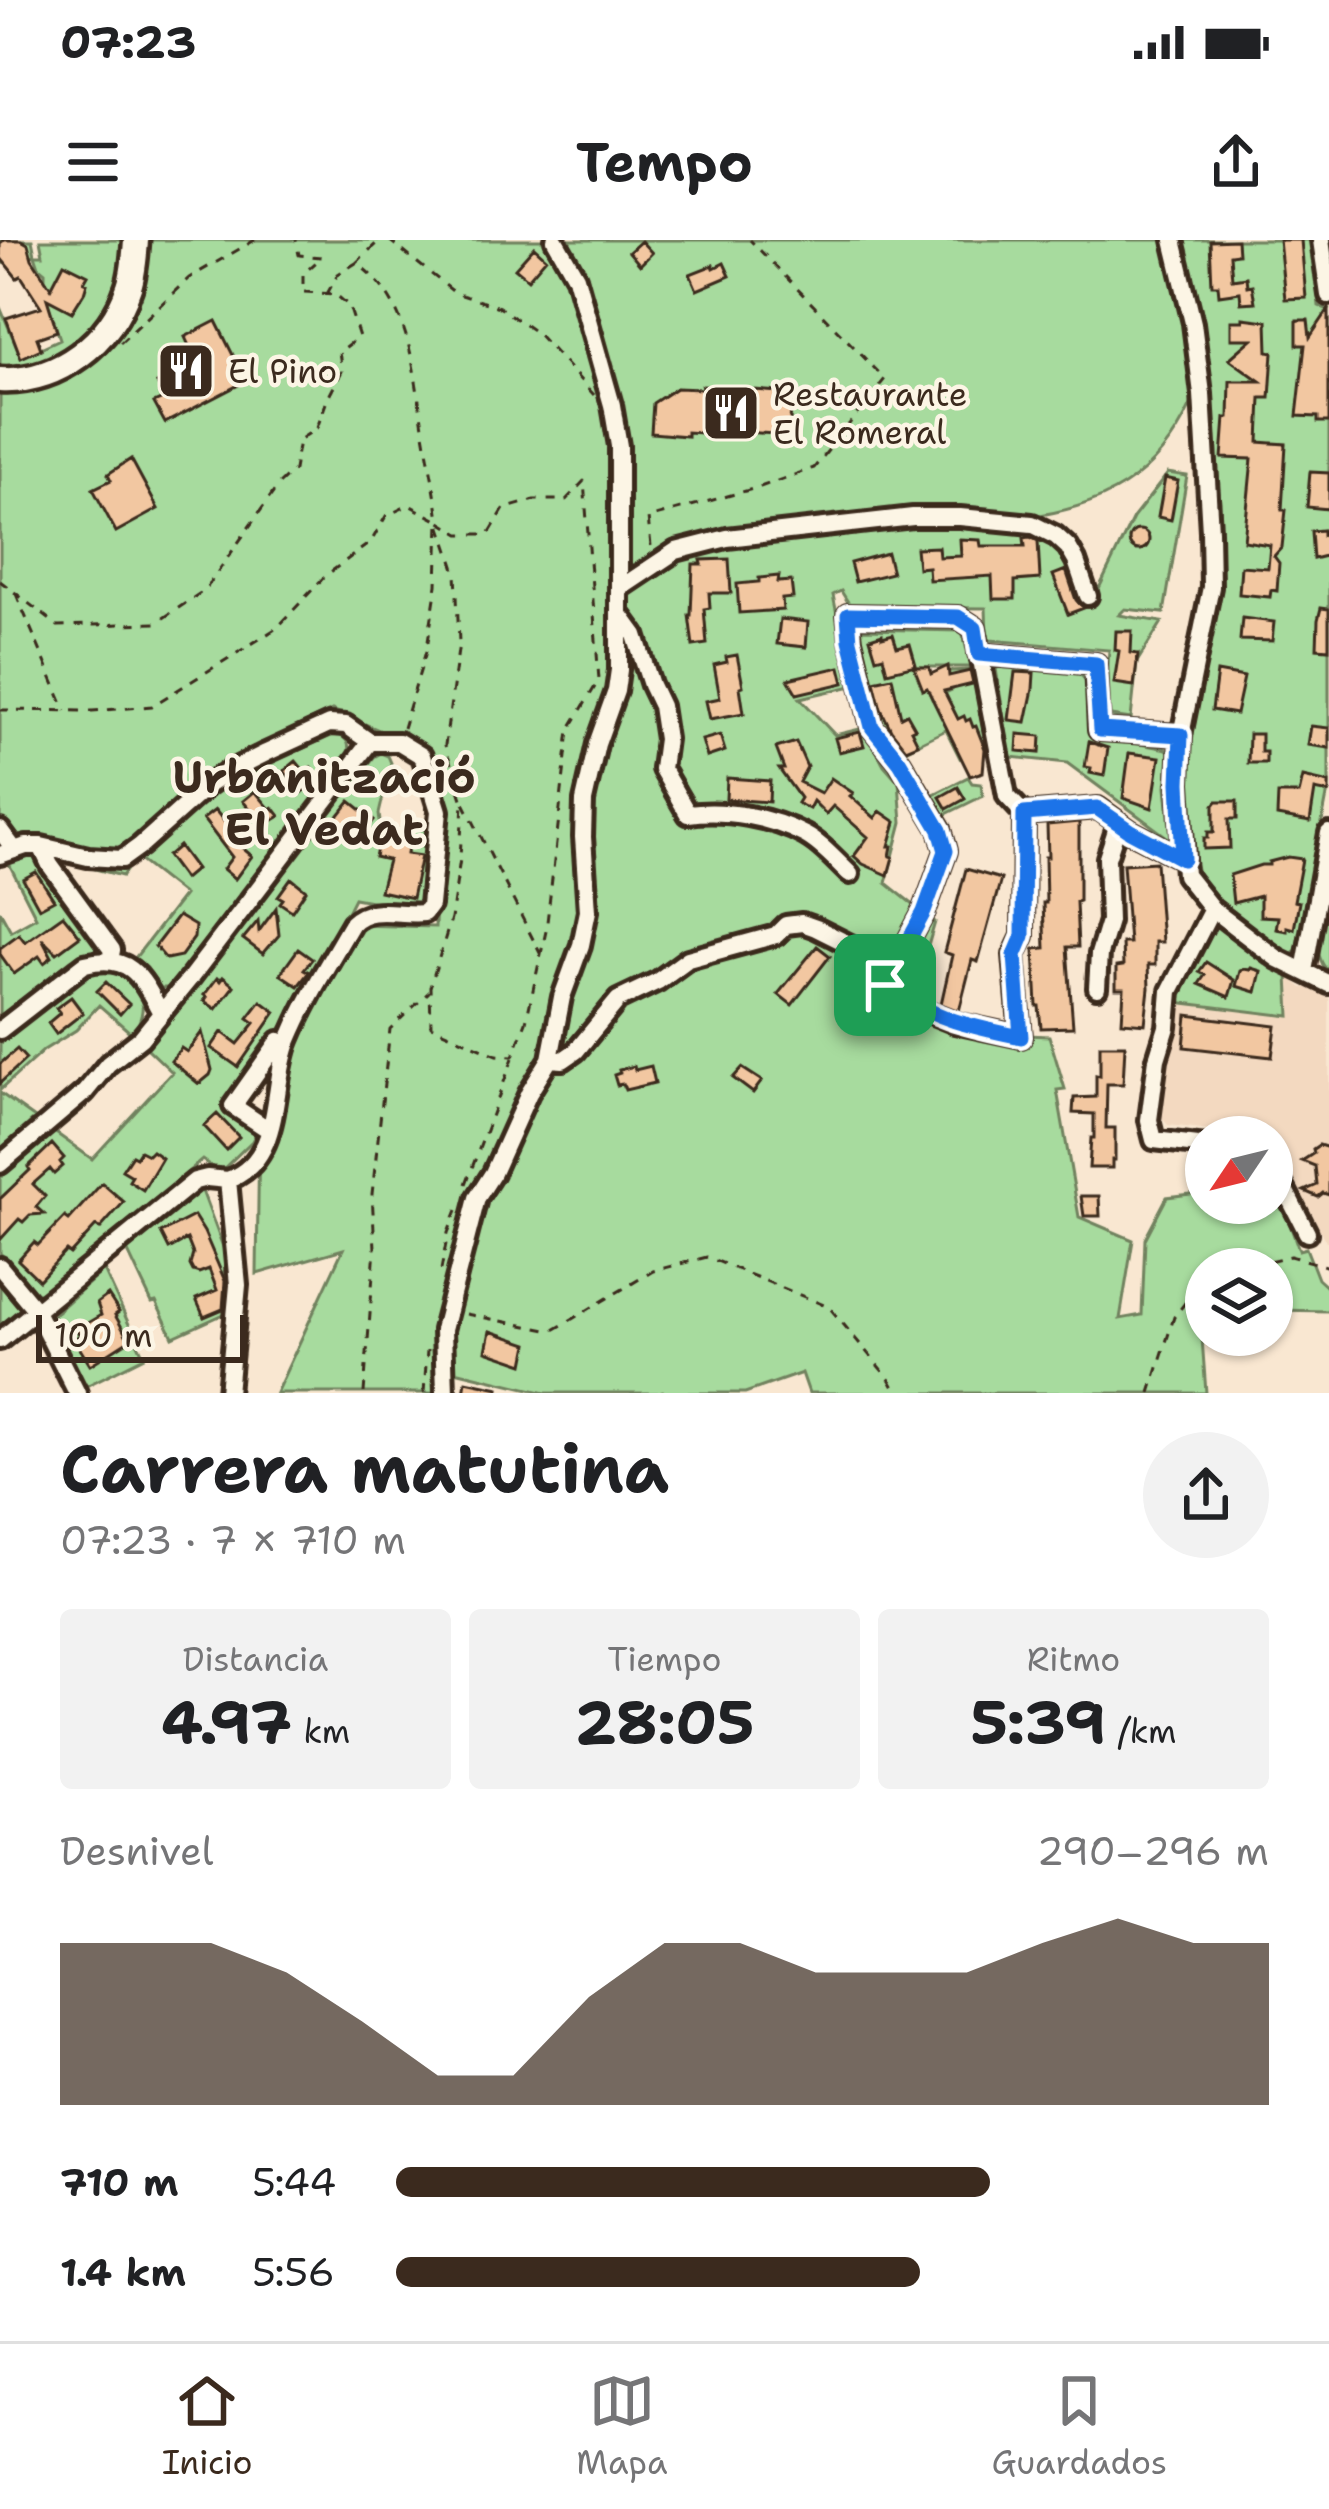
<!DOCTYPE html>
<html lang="es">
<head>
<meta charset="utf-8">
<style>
	body { margin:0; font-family:"Shantell Sans",sans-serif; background:#f2f2f2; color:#202124; height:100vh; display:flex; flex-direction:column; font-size:45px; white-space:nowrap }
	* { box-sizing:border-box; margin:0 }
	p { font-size:39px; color:#757577 }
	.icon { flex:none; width:66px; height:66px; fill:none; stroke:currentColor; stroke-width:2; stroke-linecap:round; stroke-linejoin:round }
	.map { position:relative; height:1153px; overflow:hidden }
	.panel { display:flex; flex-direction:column; background:#fff; flex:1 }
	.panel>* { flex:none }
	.needle { width:78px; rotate:235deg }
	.tools { position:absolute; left:1185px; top:876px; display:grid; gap:24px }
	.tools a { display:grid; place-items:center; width:108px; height:108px; border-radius:50%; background:#fff; box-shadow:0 3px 9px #0004; font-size:60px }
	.scale { position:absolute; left:36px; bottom:30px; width:210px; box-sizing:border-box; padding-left:12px; border:6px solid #3b2a1e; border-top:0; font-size:33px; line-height:42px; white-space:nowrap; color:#3b2a1e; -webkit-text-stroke:9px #fcf5e5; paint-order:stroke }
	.pin { position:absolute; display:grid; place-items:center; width:102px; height:102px; color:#fff; margin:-51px; border-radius:24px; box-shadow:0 6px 18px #0006 }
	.round { display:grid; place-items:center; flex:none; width:126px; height:126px; border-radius:63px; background:#f2f2f2 }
	.overview { display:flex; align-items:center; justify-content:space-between; height:204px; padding:0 60px }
	h1 { font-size:66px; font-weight:700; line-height:90px }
	.figures { display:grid; grid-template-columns:repeat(3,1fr); gap:18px; height:204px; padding:12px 60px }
	.figures div { display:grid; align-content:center; border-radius:12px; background:#f2f2f2; text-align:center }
	.figures b { font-size:60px; font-weight:700 }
	.figures small { font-size:33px; font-weight:400 }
	.figures p { font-size:33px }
	.chart { height:336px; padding:24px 60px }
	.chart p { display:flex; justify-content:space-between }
	.chart svg { width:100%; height:216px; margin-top:12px; fill:#3b2a1e; opacity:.7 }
	ul { padding:0 60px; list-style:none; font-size:39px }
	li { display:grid; grid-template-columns:192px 144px 1fr; align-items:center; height:90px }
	li i { height:30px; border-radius:15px; background:#3b2a1e }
	.status { display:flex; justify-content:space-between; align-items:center; height:84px; padding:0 60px; background:#fff; direction:ltr }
	.status svg { height:33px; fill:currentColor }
	header { display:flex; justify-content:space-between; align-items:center; height:156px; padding:0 60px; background:#fff; font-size:54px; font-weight:700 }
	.menu { display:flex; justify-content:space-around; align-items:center; height:168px; border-top:3px solid #e0e0e0; background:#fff; font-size:33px; color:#757577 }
	.menu a { display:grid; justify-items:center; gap:6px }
	.menu .current { color:#3b2a1e }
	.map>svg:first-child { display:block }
	.built { fill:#f3d9c0 }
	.green { fill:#a7db9e; stroke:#71825e; stroke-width:3 }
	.building { fill:#f2c7a1; stroke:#3b2a1e; stroke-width:3 }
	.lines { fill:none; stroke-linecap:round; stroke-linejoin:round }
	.street-casing { stroke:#3b2a1e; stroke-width:26 }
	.secondary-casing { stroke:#3b2a1e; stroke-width:33 }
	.path { stroke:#3b2a1e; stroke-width:3; stroke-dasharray:9 9; stroke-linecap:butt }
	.street { stroke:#fcf5e5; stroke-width:16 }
	.secondary { stroke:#fcf5e5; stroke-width:24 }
	.route-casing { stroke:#fff; stroke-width:24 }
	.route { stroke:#1a73e8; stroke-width:15 }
	.labels { text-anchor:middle; stroke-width:9; stroke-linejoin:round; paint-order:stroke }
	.poi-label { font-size:33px; fill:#3b2a1e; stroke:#fcf5e5; text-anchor:start }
	.district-label { font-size:45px; font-weight:bold; fill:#3b2a1e; stroke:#fcf5e5 }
</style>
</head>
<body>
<div class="status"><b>07:23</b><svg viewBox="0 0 49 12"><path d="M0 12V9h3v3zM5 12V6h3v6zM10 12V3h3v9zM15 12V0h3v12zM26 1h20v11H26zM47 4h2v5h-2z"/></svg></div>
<header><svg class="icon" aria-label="menu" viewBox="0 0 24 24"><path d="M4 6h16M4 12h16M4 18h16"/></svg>Tempo<svg class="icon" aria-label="share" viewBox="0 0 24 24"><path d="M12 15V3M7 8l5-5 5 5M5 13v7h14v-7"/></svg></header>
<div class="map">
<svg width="1329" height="1153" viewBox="0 0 1329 1153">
	<rect width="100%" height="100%" fill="#f9e7d1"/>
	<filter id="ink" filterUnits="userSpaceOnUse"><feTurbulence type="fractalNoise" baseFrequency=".00833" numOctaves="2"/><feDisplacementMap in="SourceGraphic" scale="24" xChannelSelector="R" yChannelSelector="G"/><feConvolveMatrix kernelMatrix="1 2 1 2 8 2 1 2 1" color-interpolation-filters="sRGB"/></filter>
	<g filter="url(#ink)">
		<path class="built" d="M1288,736L1302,748L1309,747L1329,758V1001L1326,1002L1272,897L1168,885L1161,877L1165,829L1182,763L1290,775Z"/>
		<path class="green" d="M0,0H32L35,15H43L40,0H1312L1319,66L1329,70L1324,76L1329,80V545L1298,709L1288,716C1257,694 1218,672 1200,637C1193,624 1194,607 1192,593C1188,553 1189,514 1196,475C1203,435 1214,398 1218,358C1225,284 1221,221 1197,151C1166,228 1116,264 1034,276L1038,293C1050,301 1062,308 1068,321C1077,337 1077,354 1090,367L1133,278L1168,233L1187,236L1164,373L1125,369L1119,375L1162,382L1137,422L1131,479L1104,475L1109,410L990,400L987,396L986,368L851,367L841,351L833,355L852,446L800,458L835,495L864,488L884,525L899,542L902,582L886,643L935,682L914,754L939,772L1026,795L1049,796L1065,849L1057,850L1079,977L1133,1000L1120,1079L1142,1075L1145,999L1167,957L1206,952V963H1272V961L1284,968L1299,1010L1306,1008L1318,1039L1329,1049V1071L1272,1070V1029H1206V1070L1200,1071L1206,1153H809L802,1133L745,1153H663L662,1150V1153H546L455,1131V1153H276L343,1009L257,1034L259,889L316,746L355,685L435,687L439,571L426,510L332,470L201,533L122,636L61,620L40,622L102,708L71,720L0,777V671L11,691L36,677L0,606V67L21,117L60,99L45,54V32L39,27L35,15L0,24Z
			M863,389L962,391L971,427H920L932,459L952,450L948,431L972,430L985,501L960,518L946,490L897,514L877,474L859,395Z
			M1002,424L1078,432L1089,444C1093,461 1081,485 1097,496L1167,509L1170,512L1166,546L1171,600L1067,523L1010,517L996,429Z
			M336,494C348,498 351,505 347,516L168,748H161L147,728L135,718L184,655L139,620L225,543Z
			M381,513L388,516L391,523L379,574L380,582L390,590L431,589L420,666L416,669L354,658L305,755L224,868L257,892L252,901L220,932L202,920L44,1053H36L0,1013V938L53,891L92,919L172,832L147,808L374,517Z
			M968,537L972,543L981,544L983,556L942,576L930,556Z
			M1329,638V732C1306,711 1324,667 1329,638Z
			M1216,683L1288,736L1290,776L1175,762V755Z
			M98,731C135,732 156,762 132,794L99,765L76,790L44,810L0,850V804L80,739Z
			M0,853L35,878L0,910Z
			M201,948L229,1023L222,1035L235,1066L226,1073L173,1097L156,1062L152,1063L127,1010Z
			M104,1030L144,1117L84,1147L50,1078Z
			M0,1043L22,1069L0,1091Z"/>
		<path class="building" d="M4,0H21L28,4L32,19L51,48L64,23L88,35L84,42L87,43L84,53L72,72L47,59L57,91L37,98L41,109L21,118L6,78L41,67L21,36L17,38L0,17V3Z
			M1237,0L1238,14L1230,15L1232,39L1246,37L1247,46L1252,45L1255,62L1241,63L1240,52L1219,55L1218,45H1212L1210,1Z
			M1279,0H1301L1306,58L1285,59Z
			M641,1L652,13L640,25L629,12Z
			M534,7L546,18L528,39L515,28Z
			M724,23L730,36L697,50L690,34L713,25L714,28Z
			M1329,69V182H1318V177L1297,176L1305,105H1297V80H1308L1310,97Z
			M1243,78L1267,81L1268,111L1273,112L1270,158H1261L1259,202L1286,204L1282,270H1286L1282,307L1274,316L1279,323L1277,351L1271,350L1270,357L1239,354L1241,326L1268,328L1270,305L1244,301L1252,219L1222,218L1225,178H1229L1230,141H1260L1229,119L1252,99H1231V81H1243Z
			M216,81L246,141L165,183L154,163L165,158L157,143L166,139L159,124L190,108L185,97Z
			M702,146L792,153L789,195L701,189V193L687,192V196L651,193L653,163L676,148L702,149Z
			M131,219L158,269L116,292L93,249L111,240L108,234Z
			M1310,232L1329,233V269L1307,267Z
			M1165,238L1178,241L1171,280L1158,277Z
			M1323,290V295L1329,294V315L1313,319L1311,291Z
			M1129 300a10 10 0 1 1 20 0a10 10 0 1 1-20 0Z
			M1030,297L1038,301L1040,339L1015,341V359H993L992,336L929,340L928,327L918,328L916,308L938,307L939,317L961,316L960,299L980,300L981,306H1025L1024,298Z
			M887,313L892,333L855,342L850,323Z
			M729,319L731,353H709L710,368L704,369L707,404L693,406L689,375H691L693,324H702L701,320Z
			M1066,330L1076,360L1084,368L1068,374L1053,335Z
			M779,336L778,342L791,341L793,358L782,359L783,370L739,373L737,344L759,342V338Z
			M1321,368L1329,369V409L1317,408L1318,380Z
			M1242,378L1274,382L1272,401L1240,400Z
			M780,379L808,382L806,407L777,404Z
			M1116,391H1132L1131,413L1138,414L1134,446L1114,443L1119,411L1115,410Z
			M882,394V397L893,394L897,407L910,404L916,425L887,432L883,416L876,418L870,398Z
			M737,415L743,446L740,447L744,473L710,479L706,461L720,458L714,425L727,422L726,417Z
			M948,426L949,436L970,431L973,444L944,451L958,479L964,476L966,481L970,479L973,487L976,486L985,509L983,532L970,536L927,448L923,450L914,427H929L931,434Z
			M840,427L844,443L797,454L788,439Z
			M1015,432L1034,433L1033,449L1026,482L1009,480Z
			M1217,432L1244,437L1236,474L1212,470Z
			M892,437L901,477L907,474L915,488L911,490L918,504L906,509L891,490L881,469L874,441Z
			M1311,486L1329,488V508L1308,505Z
			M860,492L864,506L839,512L835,498Z
			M1018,494L1041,496L1040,513L1017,511Z
			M1249,494H1261V512H1266V523H1248Z
			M720,495L725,511L707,517L702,500Z
			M796,502L807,527L799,542L821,553L831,538L853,553L850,556L875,578L880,571L896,582L889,606H892L890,616L893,617L888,635L863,624L854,616L868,597L833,566L826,574L813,561L809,569L797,563L800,558L779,529H784L776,508Z
			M1089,502L1108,508L1104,536L1090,533L1091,528L1085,527Z
			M1129,513L1160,517L1152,568L1123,558Z
			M296,521L305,532L311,527L320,538L302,553L284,531Z
			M1303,537L1329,543V553L1315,550L1310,582L1277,576L1278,554H1299Z
			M727,538L770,541L769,562L726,559Z
			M958,547L965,559L947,569L940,557Z
			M255,551L270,569L273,567L280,576L263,586L243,561Z
			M350,561L374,580L359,599L335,580Z
			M1217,561H1237V579H1229L1230,608L1204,609V598H1208V592H1214V565Z
			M215,570L232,591L227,595L252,616L235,639L223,629L232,617L203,579Z
			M1079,582V661L1076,662L1078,707H1067L1073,787L1041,788L1039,766H1037L1034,709L1045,708L1043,663H1046L1045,617H1048L1047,585Z
			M392,601L408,604L407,614L421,616L412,658L380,651L388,620L375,617L378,603L386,604Z
			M179,606L196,629L184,639L167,616Z
			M1288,617L1302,619L1294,661L1299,662L1294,689L1287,687V691L1276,689L1278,677L1260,676V656L1233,663L1230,635L1261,625H1269V622Z
			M1156,622L1162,702H1155V725H1148L1149,748L1145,784L1122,782L1124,749H1116V727L1123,726L1122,703H1129L1123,624Z
			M966,629L1001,639L978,722L972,720L959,771L941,764L952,715L944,712Z
			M36,632L54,660L39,668L23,639Z
			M291,638L306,650L292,671L280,663L283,659L278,656Z
			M276,668L279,695L263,714L243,699L258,681L259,691Z
			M63,675L80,696L57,713L42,698L52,717L44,723L39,716L14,734L0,714V708L19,694L25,702Z
			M178,676L195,686L194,698L181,716L166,719L155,706Z
			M817,706L830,716L792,765L778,754Z
			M298,709L312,719L304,729L309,732L298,746L280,734Z
			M1206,722L1234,740L1229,757L1199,744L1205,735L1199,732Z
			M1251,728L1261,731L1256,752L1236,746L1240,731L1244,729L1250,730Z
			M223,737L234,746L216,769L204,761L207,757L204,755L217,738L220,741Z
			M106,742L129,764L120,774L97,751Z
			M71,757L83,773L56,794L48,783L60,773L56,768Z
			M261,761L276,772L238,827L211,808L222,792L238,804L255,783L248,778Z
			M1187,775L1276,786L1272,817L1184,807Z
			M202,792L212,830L210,835L199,844L171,821L181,808L187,812Z
			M1100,805H1125L1123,844H1107L1106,888H1115V920H1112V928H1089L1091,898H1094V874L1073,873L1074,858L1096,857V835L1100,836Z
			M17,809L26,819L0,843V824Z
			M634,826L635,830L651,826L655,843L625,850L623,844L617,845L614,835L620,833L619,830Z
			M742,828L762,841L753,853L733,838Z
			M217,874L239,897L226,910L204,886Z
			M52,904L64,918L60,922L63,926L54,934L50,929L33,944L45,956L36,967L44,974L30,975L23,982L19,979L0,1000V959L30,930L28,927Z
			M1319,905L1329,908V955L1323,953L1318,957L1304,951L1317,945L1315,926L1302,921L1314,913L1313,909Z
			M140,911L148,915L152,911L162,918L143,950L129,941L132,936L122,930L132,915L136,917Z
			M102,943L124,962L100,989L96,986L70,1014L66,1011L39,1040L18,1020L34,1002L38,1005L65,977L69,980Z
			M1081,956H1099L1100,976H1084Z
			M194,976L204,992L225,1041L223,1069L204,1077L196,1059L217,1050L209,1029L199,1033L193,1031L190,1025L193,1014L187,999L169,1009L161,993Z
			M108,1055L119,1072L115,1075L129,1100L90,1125L74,1099L80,1095L76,1090L101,1075L97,1063Z
			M490,1091L528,1104L524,1124L486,1111Z
			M466,1141L499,1148L498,1153H464Z"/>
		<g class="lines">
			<g class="street-casing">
				<path id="street" d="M1173,0L1193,83L1202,154L1210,291L1211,347L1181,495L1179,543L1185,635L1212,669L1251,699L1278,719L1329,744
					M1321,0L1329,55
					M619,349L676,311L727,298L913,277H960L1032,284L1056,296L1068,307L1076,321L1088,356
					M619,373L635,395L651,445L661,466L666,499L662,529L688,574C725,569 772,577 805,595C822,604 836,621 850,634
					M979,414L1096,424L1099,490L1181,495
					M0,590L14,609
					M41,606L50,625L112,710L110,721
					M0,615L26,606H41L88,617L122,619L140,606L207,546L224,534L266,513L329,484L346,485L370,502
					M1304,731L1329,593
					M885,745L924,672L946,611L940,589L900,522L872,487L851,400L848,375L958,377L975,388L1007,556L1024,574L1098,568L1130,591L1183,619
					M1097,748L1099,714L1109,681L1107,618L1118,584
					M0,790L85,724C130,713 141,736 160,771
					M550,819L563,820L576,811L618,760L658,741L688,719L776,695L786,685L802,683L816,688L850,705L877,739L928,772L955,783L1021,797L1014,715L1023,696L1024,574
					M269,890L233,866L279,801L287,804
					M1206,906L1154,900L1149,880L1157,819L1167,787L1170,751L1212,669
					M0,924L85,852L108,824L141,798L191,737L370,502
					M1272,924L1307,993
					M228,940C285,918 270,846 289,800C306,759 330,721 352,683C371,664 399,676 424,673L430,665L439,571L422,516L399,502H370
					M0,1027L35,1069L77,1153
					M0,1100L195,941L207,938L228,940
					M228,1153L238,1045L228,940
					M445,1153L443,1090L477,958L493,933L529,853L550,819L562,757L581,705L588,671L583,597L584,561L597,504L616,451L619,430V206L612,165L576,37L555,0"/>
			</g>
			<g class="secondary-casing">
				<path id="secondary" d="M0,140C58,143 111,102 129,47C134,32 135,15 136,0"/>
			</g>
			<path class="path" d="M389,0L455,53L499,67L538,94L595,156
				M356,23L380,0
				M327,54L338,34L356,23C408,58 413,123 422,180C427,214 435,247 439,281L460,294H489L504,269L534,260H566L584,241L599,440L569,490L546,691L526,782L513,816L497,815L431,786L430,747L451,679L460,619L463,562L445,505L459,403L456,332L439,281
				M120,103L189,38L255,0
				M651,306L648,278L760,247L814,228L885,139L750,0
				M0,341L58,386L156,383L205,350L280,243L294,230L299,200L317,188L327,160L342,131L339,112L359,97L349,66L335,54L303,52V34L322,17L299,15L296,0
				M16,354L66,471
				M0,470L92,471L152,466L277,388L325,336L371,302L386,276L409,265L439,281L437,345L427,408L403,488
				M464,563L541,715
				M466,944L513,818
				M1235,1029L1290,1016L1329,1027
				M441,1030L448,993L457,970
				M466,1074L552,1091L653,1031L707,1017L829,1067L890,1140L897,1153
				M364,1153L375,1008L372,954L390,789L429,752
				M424,1153L427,1110
				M1150,1153L1174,1077L1206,1036"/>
			<use href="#street" class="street"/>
			<use href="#secondary" class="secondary"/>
		</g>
	</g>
	<g class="lines" filter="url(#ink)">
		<g class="route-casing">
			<path id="route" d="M848,375L958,377L975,388L979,414L1096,424L1100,490L1181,495L1179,543L1183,619L1130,591L1097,568L1024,574L1023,696L1015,715L1021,797C964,785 934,779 885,745L924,672L946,611L940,590L900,522L872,487L850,400Z"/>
		</g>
		<use href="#route" class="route"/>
	</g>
	<defs>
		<g id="restaurant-square" transform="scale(3)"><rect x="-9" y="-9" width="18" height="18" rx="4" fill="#3b2a1e" stroke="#fcf5e5"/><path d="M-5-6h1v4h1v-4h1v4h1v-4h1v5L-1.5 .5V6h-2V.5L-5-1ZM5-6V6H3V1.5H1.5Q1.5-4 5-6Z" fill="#fff"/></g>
	</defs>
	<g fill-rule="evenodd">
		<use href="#restaurant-square" x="186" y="131"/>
		<use href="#restaurant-square" x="731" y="173"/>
	</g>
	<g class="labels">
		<g class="poi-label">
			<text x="228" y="143">El Pino</text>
			<text x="773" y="166">Restaurante<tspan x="773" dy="38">El Romeral</tspan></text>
		</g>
		<g class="district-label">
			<text x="324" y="553">Urbanització<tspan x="324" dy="52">El Vedat</tspan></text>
		</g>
	</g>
</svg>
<div class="tools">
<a><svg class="needle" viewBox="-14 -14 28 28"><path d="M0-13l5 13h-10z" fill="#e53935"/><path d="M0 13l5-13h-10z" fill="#757577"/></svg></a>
<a><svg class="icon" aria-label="layers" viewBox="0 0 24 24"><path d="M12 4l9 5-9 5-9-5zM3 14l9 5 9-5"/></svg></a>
</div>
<div class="scale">100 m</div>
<div class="pin" style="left:885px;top:745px;background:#1e9e55"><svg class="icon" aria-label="arrive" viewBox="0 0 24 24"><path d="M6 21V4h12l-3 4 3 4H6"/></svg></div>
</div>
<section class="panel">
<div class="overview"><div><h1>Carrera matutina</h1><p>07:23 · 7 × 710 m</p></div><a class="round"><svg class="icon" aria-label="share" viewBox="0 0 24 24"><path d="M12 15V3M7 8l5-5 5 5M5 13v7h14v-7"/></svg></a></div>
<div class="figures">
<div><p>Distancia</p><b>4.97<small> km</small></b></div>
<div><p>Tiempo</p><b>28:05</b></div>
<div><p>Ritmo</p><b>5:39<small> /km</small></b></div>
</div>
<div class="chart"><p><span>Desnivel</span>290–296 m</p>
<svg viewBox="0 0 160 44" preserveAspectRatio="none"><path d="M0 44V11L10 11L20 11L30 17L40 27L50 38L60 38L70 22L80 11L90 11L100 17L110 17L120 17L130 11L140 6L150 11L160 11V44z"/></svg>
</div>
<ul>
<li><b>710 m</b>5:44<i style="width:68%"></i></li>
<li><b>1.4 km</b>5:56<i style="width:60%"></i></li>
</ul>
</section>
<nav class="menu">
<a class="current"><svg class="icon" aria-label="home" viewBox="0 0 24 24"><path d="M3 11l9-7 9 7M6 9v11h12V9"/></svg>Inicio</a>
<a><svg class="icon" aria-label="map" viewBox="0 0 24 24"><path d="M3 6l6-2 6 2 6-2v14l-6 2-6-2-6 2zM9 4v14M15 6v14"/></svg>Mapa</a>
<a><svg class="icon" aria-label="saved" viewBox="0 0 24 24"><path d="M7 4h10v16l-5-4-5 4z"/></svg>Guardados</a>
</nav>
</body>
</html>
